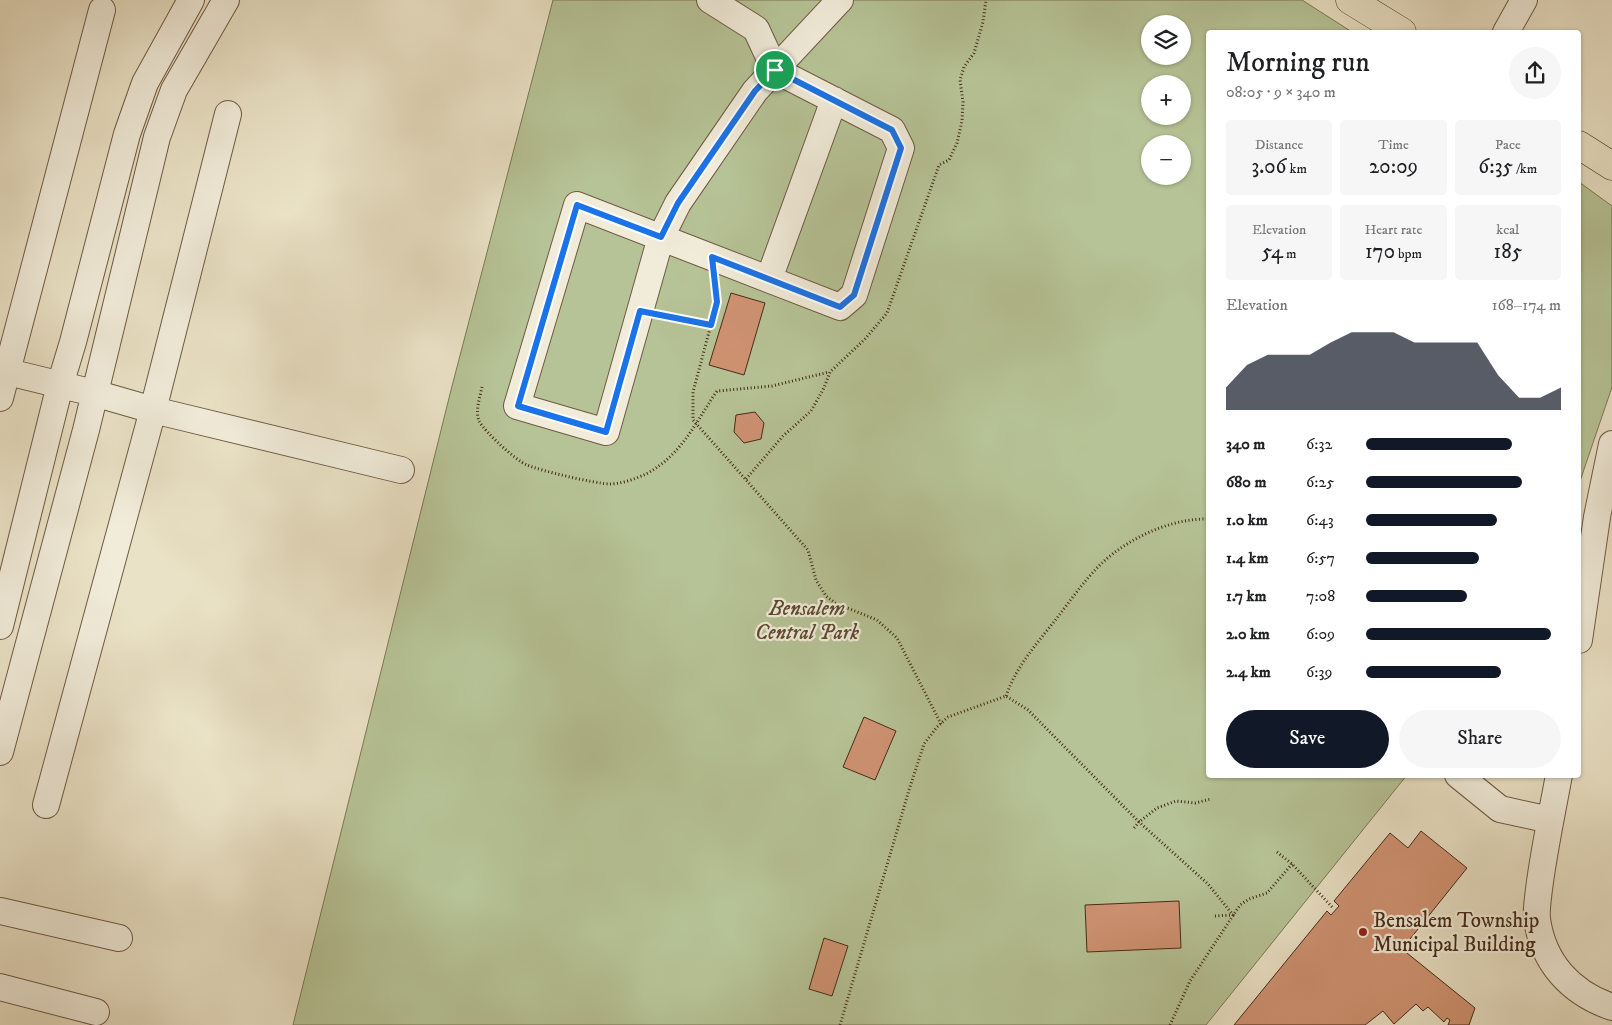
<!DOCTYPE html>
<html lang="en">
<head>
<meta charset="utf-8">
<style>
	body { margin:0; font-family:"IM FELL DW Pica",serif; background:#f6f6f6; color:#202124; height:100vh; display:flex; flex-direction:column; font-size:19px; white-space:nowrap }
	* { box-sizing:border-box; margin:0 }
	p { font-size:16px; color:#757577 }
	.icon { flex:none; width:28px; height:28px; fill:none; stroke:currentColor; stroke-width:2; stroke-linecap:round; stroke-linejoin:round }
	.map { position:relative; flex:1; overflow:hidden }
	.sheet { position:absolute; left:1206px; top:30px; width:375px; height:748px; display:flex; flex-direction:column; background:#fff; border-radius:5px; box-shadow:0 1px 4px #0004 }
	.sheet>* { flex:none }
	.controls { position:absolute; left:1141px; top:15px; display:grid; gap:10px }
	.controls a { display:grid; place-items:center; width:50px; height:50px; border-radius:50%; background:#fff; box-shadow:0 1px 4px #0004; font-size:25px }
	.pin { position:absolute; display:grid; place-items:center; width:42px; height:42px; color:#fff; margin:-21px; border:2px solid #fff; border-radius:50%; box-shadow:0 1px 5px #0007 }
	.round { display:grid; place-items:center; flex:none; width:52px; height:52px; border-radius:26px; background:#f6f6f6 }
	.overview { display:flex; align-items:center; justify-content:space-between; height:85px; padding:0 20px }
	h1 { font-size:28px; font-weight:600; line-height:38px }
	.metrics { display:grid; grid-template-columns:repeat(3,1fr); gap:8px; height:85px; padding:5px 20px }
	.metrics div { display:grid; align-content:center; border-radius:5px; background:#f6f6f6; text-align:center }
	.metrics b { font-size:21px; font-weight:600 }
	.metrics small { font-size:14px; font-weight:400 }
	.metrics p { font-size:14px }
	.chart { height:140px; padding:10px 20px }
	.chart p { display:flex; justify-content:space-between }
	.chart svg { width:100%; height:90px; margin-top:5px; fill:#111827; opacity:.7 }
	.action { display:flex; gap:10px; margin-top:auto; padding:10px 20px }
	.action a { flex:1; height:58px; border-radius:30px; background:#111827; color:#fff; font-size:20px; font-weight:600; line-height:58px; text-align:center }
	.action a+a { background:#f6f6f6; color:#202124 }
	ul { padding:0 20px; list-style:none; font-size:16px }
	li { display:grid; grid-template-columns:80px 60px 1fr; align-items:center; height:38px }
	li i { height:12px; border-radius:6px; background:#111827 }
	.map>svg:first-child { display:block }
	.green { fill:#b6c396; stroke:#7e7757; fill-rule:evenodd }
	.building { fill:#d09373; stroke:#462b18 }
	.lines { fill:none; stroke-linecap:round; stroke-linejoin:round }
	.minor-casing { stroke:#6f5944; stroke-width:28 }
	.major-casing { stroke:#462b18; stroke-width:29 }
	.path { stroke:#462b18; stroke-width:3; stroke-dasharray:1 2.5; stroke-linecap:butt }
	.minor { stroke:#f1ecda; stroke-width:26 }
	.major { stroke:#eae2c6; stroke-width:28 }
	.route-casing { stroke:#fff; stroke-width:10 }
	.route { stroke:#1a73e8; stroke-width:6 }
	.poi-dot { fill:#8f2418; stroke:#f1ecda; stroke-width:2 }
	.labels { text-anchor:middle; stroke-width:4.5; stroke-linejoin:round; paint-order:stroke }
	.park-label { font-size:21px; font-style:italic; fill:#5c4931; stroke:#f1ecda }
	.poi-label { font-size:21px; fill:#462b18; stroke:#f1ecda; text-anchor:start }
</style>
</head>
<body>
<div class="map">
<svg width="1612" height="1025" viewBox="0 0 1612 1025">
	<rect width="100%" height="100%" fill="#eae2c6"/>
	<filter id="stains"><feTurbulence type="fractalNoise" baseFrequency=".004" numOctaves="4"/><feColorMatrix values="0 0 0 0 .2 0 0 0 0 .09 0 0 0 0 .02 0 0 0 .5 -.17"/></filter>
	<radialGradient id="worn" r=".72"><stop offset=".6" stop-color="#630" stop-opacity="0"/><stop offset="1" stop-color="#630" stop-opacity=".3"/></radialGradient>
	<path class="green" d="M553,0H1302L1352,32H1209V775H1407L1206,1025H293L451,390ZM1150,24H1182V56H1150ZM1150,84H1182V116H1150ZM1150,144H1182V176H1150Z
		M1579,182L1612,206V387L1579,484Z"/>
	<path class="building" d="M731,293L765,303L744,375L709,365Z
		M755,412L764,423L761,439L744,443L734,432L736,415Z
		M864,717L896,731L875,780L843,767Z
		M1421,831L1467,868L1402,949L1475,1008L1469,1025H1448L1450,1020L1447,1018L1444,1022L1428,1007L1423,1011L1416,1004L1394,1024L1383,1011L1365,1025H1234L1327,911L1331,915L1339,906L1334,901L1390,833L1408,848Z
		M1179,901L1181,948L1087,952L1085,905Z
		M824,938L848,946L832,996L809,989Z"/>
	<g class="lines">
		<g class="minor-casing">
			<path id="minor" d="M710,0L756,29L775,70L892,130L901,148L854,295L840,307C752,273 665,239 577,205L517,406L606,432L661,237L678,203L755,91L839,1L840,0
				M1506,32L1524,0
				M769,279L834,100
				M0,370L94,393L153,410L401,470
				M0,398L102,10
				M0,626L60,385L73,342L127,134L145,83L191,0
				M1579,640L1597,517L1612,444
				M0,752L86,430L157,137L174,90L226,0
				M1458,775L1500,809L1550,820
				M1559,775C1552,813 1544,850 1539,889C1538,898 1536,910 1537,919C1543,963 1571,993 1612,1007
				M46,805L153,410L228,114
				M0,911L119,938
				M0,987L96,1012"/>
		</g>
		<g class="major-casing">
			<path id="major" d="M1350,0L1402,32
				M1579,145L1612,166"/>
		</g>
		<path class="path" d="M715,287L717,302L693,392V420L808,550L816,580L826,596L835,603L877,620L897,638L941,724
			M665,316L711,325
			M482,387C480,397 475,411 479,421C485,432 515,460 527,465C541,471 593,483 609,484C621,484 635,479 646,474C682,455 695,423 717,391L772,386L829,372
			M746,479L783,436L811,411L824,388L830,372L865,339L887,313L939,165L949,160L957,143L962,121L963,102L960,80L964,67L974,53L983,22L986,0
			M1006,696C1016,667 1035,646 1053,623C1069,603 1084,580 1102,563C1129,538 1171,518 1209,519
			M1134,828L1139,822L1208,884L1233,915L1214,916
			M1277,852L1292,864L1333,908
			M840,1025L909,790L924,744L937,727L948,717L1006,696L1028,710L1139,822L1157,808L1176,801L1195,803L1211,799
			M1170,1025L1190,981L1240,905L1249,899L1267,893L1292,864"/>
		<use href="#minor" class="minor"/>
		<use href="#major" class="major"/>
	</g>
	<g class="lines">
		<g class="route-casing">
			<path id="route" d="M775,70L892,130L901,148L854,295L840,307L712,257L717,302L711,325L640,311L606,432L518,406L577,205L661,237L678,203L755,91Z"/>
		</g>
		<use href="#route" class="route"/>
	</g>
	<circle class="poi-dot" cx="1363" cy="932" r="5"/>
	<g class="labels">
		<g class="park-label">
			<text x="807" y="615">Bensalem<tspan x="807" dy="24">Central Park</tspan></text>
		</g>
		<g class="poi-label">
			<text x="1373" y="927">Bensalem Township<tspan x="1373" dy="24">Municipal Building</tspan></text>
		</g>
	</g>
	<rect width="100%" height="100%" filter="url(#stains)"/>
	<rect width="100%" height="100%" fill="url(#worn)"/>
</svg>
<div class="controls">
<a><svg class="icon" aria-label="layers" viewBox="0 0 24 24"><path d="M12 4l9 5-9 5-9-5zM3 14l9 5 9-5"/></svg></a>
<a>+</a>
<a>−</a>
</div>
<div class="pin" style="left:775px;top:70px;background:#1e9e55"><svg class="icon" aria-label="arrive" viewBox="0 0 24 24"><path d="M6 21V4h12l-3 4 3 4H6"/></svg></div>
<section class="sheet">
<div class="overview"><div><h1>Morning run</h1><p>08:05 · 9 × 340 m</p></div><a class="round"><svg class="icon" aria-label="share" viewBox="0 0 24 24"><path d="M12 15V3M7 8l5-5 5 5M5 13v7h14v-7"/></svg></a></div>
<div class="metrics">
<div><p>Distance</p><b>3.06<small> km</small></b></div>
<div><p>Time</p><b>20:09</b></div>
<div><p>Pace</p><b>6:35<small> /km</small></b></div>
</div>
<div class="metrics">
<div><p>Elevation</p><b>54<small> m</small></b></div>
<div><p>Heart rate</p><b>170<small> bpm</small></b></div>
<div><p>kcal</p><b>185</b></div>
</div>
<div class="chart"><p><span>Elevation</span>168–174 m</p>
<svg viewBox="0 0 160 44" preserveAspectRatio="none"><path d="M0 44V33L10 22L20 17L30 17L40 17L50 11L60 6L70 6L80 6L90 11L100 11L110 11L120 11L130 27L140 38L150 38L160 33V44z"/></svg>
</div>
<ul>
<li><b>340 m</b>6:32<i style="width:75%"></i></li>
<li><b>680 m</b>6:25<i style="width:80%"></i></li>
<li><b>1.0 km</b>6:43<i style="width:67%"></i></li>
<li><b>1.4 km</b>6:57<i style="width:58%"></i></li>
<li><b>1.7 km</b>7:08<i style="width:52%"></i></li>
<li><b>2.0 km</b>6:09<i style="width:95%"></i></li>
<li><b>2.4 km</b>6:39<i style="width:69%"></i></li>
</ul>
<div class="action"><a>Save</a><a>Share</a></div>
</section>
</div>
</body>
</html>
